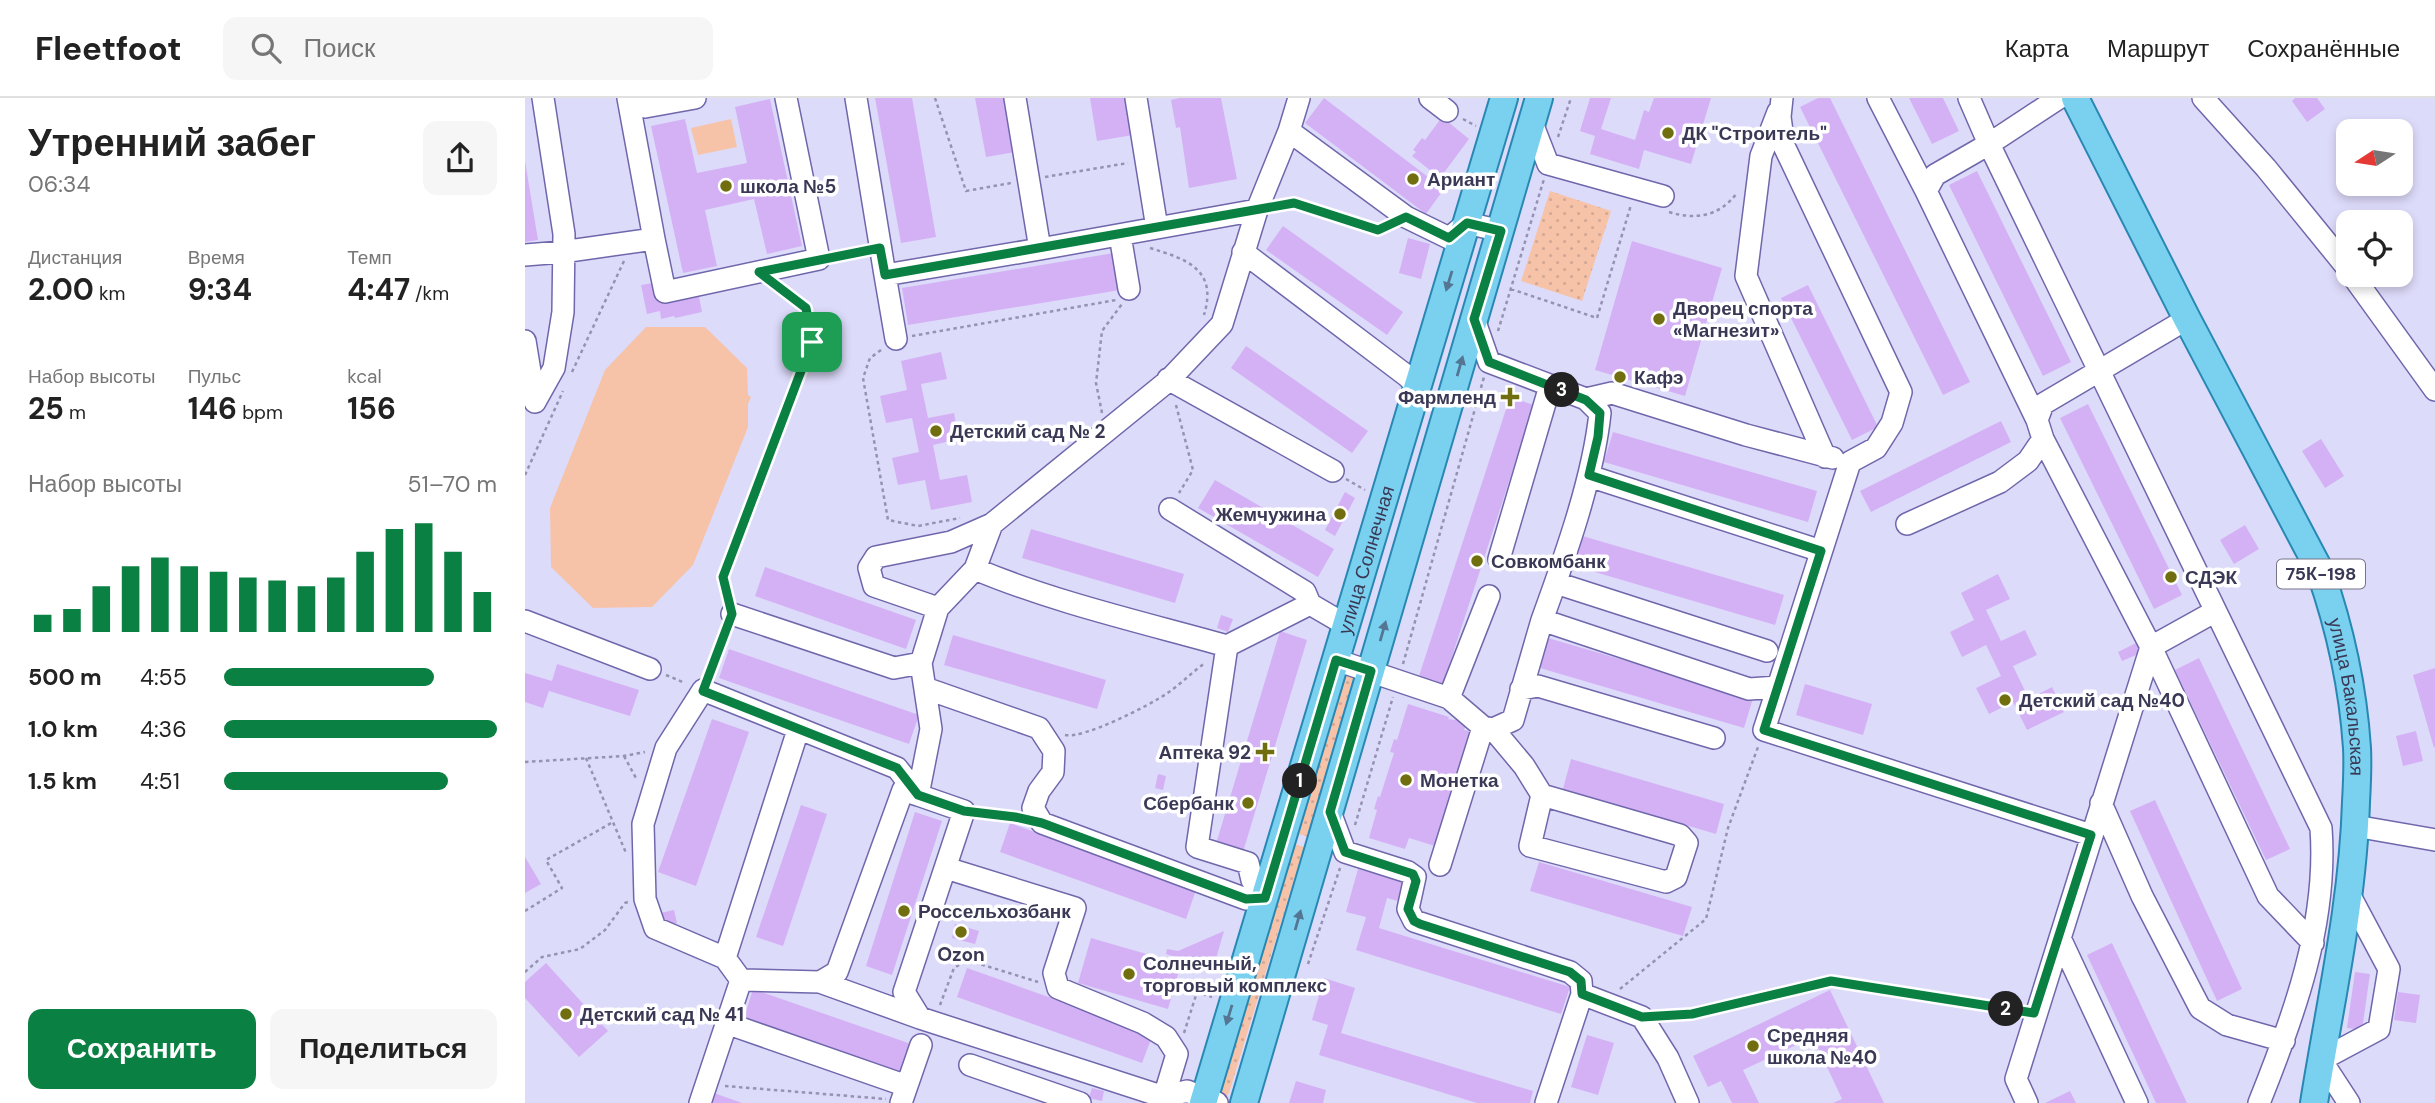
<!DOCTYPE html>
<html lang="ru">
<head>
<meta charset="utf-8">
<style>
	body { margin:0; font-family:"DM Sans",sans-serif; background:#f6f6f6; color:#222; height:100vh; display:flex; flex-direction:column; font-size:26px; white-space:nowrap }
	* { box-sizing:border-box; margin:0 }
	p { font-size:23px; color:#767676 }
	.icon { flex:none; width:38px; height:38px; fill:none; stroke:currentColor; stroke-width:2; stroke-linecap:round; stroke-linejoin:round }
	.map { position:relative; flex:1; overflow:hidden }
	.side { display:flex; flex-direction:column; background:#fff; width:525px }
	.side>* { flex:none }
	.needle { width:46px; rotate:258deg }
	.buttons { position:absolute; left:1811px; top:21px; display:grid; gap:14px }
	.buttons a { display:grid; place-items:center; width:77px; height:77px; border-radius:14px; background:#fff; box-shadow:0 4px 10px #0003; font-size:35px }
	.pin { position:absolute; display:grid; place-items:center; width:60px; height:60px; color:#fff; margin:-30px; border-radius:14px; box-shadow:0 4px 10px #0006 }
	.km { position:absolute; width:35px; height:35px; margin:-18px; border-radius:50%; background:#222; color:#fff; font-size:19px; line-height:35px; text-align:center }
	.round { display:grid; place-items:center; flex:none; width:74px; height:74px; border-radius:14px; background:#f6f6f6 }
	.overview { display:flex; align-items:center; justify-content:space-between; height:119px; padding:0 28px }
	h1 { font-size:38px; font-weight:700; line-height:52px }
	.figures { display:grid; grid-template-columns:repeat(3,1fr); gap:10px; height:119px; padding:7px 28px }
	.figures div { display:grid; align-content:center }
	.figures b { font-size:30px; font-weight:700 }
	.figures small { font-size:19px; font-weight:400 }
	.figures p { font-size:19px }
	.chart { height:196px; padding:14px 28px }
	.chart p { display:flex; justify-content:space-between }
	.chart svg { width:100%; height:126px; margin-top:7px; stroke:#0b8043; stroke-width:6 }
	.cta { display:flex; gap:14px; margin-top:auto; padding:14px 28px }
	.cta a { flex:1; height:80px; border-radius:14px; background:#0b8043; color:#fff; font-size:28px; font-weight:700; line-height:80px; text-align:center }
	.cta a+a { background:#f6f6f6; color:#222 }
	ul { padding:0 28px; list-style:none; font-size:23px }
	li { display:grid; grid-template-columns:112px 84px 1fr; align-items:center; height:52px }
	li i { height:18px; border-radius:9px; background:#0b8043 }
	header { display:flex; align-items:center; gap:42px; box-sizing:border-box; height:98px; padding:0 35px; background:#fff; border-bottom:2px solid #e0e0e0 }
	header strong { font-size:33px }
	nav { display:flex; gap:38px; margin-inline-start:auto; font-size:24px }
	.search { width:490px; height:63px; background:#f6f6f6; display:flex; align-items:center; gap:18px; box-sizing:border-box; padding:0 24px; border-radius:14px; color:#767676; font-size:26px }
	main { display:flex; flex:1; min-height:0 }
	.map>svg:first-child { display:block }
	.green { fill:url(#green-dots) }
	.pitch { fill:#f6c3a9 }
	.building { fill:#d4b1f5 }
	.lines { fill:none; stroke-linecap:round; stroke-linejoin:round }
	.minor-casing { stroke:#6f67ab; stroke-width:24 }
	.major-casing { stroke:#2988b3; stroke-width:30 }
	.path { stroke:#9593b1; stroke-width:2.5; stroke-dasharray:3.5 3.5; stroke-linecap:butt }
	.minor { stroke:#fff; stroke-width:21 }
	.major { stroke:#79d1ef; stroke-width:26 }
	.oneway { fill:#547593 }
	.route-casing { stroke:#fff; stroke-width:14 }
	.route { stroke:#0b8043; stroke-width:9 }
	.poi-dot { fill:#716e0f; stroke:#fff; stroke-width:2.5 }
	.labels { text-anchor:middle; stroke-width:7; stroke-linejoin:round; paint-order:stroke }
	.shield { fill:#fff; stroke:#767489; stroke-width:2 }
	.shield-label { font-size:18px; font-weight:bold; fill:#3b3856 }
	.poi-label { font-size:19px; font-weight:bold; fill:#3b3856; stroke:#fff; text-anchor:start }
	.street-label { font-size:19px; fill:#3b3856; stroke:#fff }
</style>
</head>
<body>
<header>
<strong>Fleetfoot</strong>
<div class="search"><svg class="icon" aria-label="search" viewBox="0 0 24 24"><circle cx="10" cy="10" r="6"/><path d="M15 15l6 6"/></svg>Поиск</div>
<nav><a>Карта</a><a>Маршрут</a><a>Сохранённые</a></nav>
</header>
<main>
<section class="side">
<div class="overview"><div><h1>Утренний забег</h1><p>06:34</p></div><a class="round"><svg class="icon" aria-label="share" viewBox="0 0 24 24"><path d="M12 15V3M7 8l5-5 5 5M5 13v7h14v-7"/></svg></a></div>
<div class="figures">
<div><p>Дистанция</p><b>2.00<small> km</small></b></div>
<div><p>Время</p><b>9:34</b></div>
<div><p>Темп</p><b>4:47<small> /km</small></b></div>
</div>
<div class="figures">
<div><p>Набор высоты</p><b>25<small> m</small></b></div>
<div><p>Пульс</p><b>146<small> bpm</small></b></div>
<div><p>kcal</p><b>156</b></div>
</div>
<div class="chart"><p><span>Набор высоты</span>51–70 m</p>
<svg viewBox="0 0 160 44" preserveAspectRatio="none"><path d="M5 44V38M15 44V36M25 44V28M35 44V21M45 44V18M55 44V21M65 44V23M75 44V25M85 44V26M95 44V28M105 44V25M115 44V16M125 44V8M135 44V6M145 44V16M155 44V30"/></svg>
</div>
<ul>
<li><b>500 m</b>4:55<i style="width:77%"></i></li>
<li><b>1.0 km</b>4:36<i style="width:100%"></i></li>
<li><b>1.5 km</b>4:51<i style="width:82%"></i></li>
</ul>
<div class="cta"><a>Сохранить</a><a>Поделиться</a></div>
</section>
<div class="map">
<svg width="1910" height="1005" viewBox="0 0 1910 1005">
	<defs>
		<pattern id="green-dots" width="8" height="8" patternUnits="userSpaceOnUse" patternTransform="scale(1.75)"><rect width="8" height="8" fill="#f6c3a9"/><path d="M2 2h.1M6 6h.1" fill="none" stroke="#d4a894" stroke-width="1.8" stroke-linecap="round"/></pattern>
	</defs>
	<rect width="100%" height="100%" fill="#dddbfa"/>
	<path class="green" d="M1025,93L1086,113L1057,203L996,183Z
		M821,572L831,574L784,739L774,736Z
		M769,746L779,749L704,995L699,1000L694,996Z"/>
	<path class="pitch" d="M206,21L212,49L173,57L166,30Z
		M121,229H180L222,270L223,297L226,299L223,306V329L168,467L127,509L68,510L26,469L25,410L80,272Z"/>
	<path class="building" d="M350,0H387L411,139L376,145Z
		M450,0H487L496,53L461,59Z
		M565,0H601L608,37L572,43Z
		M654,0H696L712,81L664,90L655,29L651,30L646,2Z
		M799,0L919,91L901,116L780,25Z
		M1065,0H1086L1076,31L1110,42L1119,12L1124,14L1129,0H1186L1166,66L1119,52L1114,71L1065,56L1070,38L1055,33Z
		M1293,0H1305L1445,284L1418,297L1275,9Z
		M1384,0H1418L1434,33L1407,46Z
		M1770,0H1792L1800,11L1782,24L1767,3Z
		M245,1L277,148L242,156L229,101L180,112L192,168L158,175L126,28L160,21L172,75L222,65L210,9Z
		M917,19L944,41L915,80L887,58L891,54L888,52L897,40L900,42Z
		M0,63L13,142L0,144Z
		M1452,73L1546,264L1518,278L1424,87Z
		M758,128L878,214L862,237L741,152Z
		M883,140L905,146L896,181L874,175Z
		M1107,143L1197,170L1160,298L1070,272Z
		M589,155L595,192L383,227L377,190Z
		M128,185L132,203L173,194L177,214L150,220L149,218L136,221L135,213L122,216L116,187Z
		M1283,187L1353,329L1327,342L1256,200Z
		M721,248L843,333L827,355L706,270Z
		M416,254L422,281L396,286L403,320L429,315L434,341L408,347L415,382L442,377L447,404L406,412L400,382L373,387L367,360L394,354L387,320L361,325L355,298L382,292L376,263Z
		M985,299L1009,307L918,586L894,578Z
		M1563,306L1657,497L1629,511L1535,320Z
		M1476,323L1486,344L1346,414L1335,393Z
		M1088,334L1292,393L1283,424L1079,364Z
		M1796,341L1819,378L1800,390L1777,353Z
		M690,382L809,451L793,479L673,410Z
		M820,394L830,400L810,438L800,432Z
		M1720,427L1734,451L1709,466L1695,442Z
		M506,431L659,476L650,505L497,460Z
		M1054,437L1259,497L1250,527L1046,467Z
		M240,469L391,522L381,551L230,498Z
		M1473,476L1485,501L1461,512L1476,543L1500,532L1512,557L1488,568L1504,601L1527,589L1539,614L1502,632L1488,604L1464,616L1451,590L1476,578L1461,547L1437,559L1425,534L1449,522L1436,495Z
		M696,517L708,521L703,534L692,530Z
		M755,533L782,542L718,754L691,746Z
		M428,537L581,582L572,611L419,567Z
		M1023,540L1228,600L1219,630L1015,570Z
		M1613,544L1618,554L1597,563L1593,554Z
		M204,551L394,617L384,646L194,580Z
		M1674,560L1765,751L1741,762L1650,572Z
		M32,566L114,592L105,618L24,593L18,610L0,604V575L27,583Z
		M1910,570V649L1909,650L1888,577Z
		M1280,586L1347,606L1338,637L1271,617Z
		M883,606L924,619L923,621L929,622L934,620L941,626L939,632L944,633L910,748L884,740L880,751L844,740L852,712L849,711L853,698L855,699L869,655L865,654L869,641L872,642Z
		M187,621L224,634L171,788L133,774Z
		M1891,633L1898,663L1878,668L1871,638Z
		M1046,661L1199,706L1191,736L1038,691Z
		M633,676L641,678L638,692L630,690Z
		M1630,702L1717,891L1692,903L1605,713Z
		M276,707L302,716L258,848L231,839Z
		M390,714L417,723L367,877L341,868Z
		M485,725L671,792L661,821L475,754Z
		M0,759L16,786L0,795Z
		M1014,764L1167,809L1158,838L1005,793Z
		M833,771L879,784L873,803L862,800L854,830L1045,889L1036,916L831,852L841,819L821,814Z
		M149,812L152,825L138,828L135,815Z
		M430,826L454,833L450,846L427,840Z
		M699,833L688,871L641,856L642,851L653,853Z
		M566,840L656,866L643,911L553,885Z
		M1587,845L1662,1005H1631L1562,857Z
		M21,865L83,933L54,959L0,900V884Z
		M442,870L628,936L617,965L432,899Z
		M1830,874L1845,876L1837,932L1822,930Z
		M799,880L830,890L816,935L1008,993L1005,1005H952L794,957L803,927L787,922Z
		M228,891L389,947L379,976L219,920Z
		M1305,892L1359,1005H1308L1317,1001L1288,939L1218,972L1234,1005H1207L1196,983L1183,989L1168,958Z
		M1873,894L1895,897L1891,925L1869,922Z
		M1062,937L1089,945L1073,997L1046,989Z
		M771,983L801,992L798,1005H764Z
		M567,990L579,993L577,1003L564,1000Z
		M1545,993L1551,1005H1520Z
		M189,995L217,1005H186Z"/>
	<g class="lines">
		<g class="minor-casing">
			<path id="minor" d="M111,0L120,9L170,0
				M331,0L360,177L515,151L490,0
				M611,0L632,130
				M905,0L922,13
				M1353,0L1401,93
				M1444,0L1464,46L1796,730C1803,825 1769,918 1734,1005
				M1678,0L1741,70L1824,172
				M1253,14L1236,58L1221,178L1300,359
				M1007,25L1023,66L1138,98
				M764,33L881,119L924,140L942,125L976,133
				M595,137L604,191
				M129,141L140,194L294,161L261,0
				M515,151L732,112
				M718,154L882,278L893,289
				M0,157L37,154L129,141L103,0
				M360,177L371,241
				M1827,177L1910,292
				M949,221L964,264L1061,301L1075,315C1068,381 1040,459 1017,522
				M1662,221L1518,306L1512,322L1518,341L1626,549L1743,798L1788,845
				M0,243L10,304
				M643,281L808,373
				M1061,301L1087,295L1221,337L1308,360
				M10,304L29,270L38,214L39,136L18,0
				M1512,322L1401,93L1410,77L1464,46L1534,0
				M1064,378L1296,453
				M645,411L780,494L785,506
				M1382,426L1475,384L1503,363L1518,341
				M974,461L1025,288
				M450,471C528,504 620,525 702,548L785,506L821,527
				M1031,485L1242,553
				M413,510L349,488L344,470L351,459L426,444L467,426
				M207,516L369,570L396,565
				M0,523L125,571
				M702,548L672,749L723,765L727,782L740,800
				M811,562L924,600L958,629L968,631L988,622L1017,522L1224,591L1253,589L1325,364L1351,350L1367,325L1376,294L1259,48L1255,19L1257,0
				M1253,589L1239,632L1566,737
				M400,590L514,630L529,653L528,674L514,693L508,710L517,725L721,801L740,800
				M996,591L1013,588L1189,640
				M178,592L372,670L393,697L378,692L312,874L295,884L216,882L200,860L130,830L120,801L118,726L141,650Z
				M924,600L964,498
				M968,631L999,668L1017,697L1155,737L1162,745L1151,779L1141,784L1005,748L1017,697
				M1576,705L1617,798L1675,910L1702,927L1759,943
				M805,714L820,754L883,774L890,779L883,811L889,823L1045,874L1056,883L1057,896L1021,1005
				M1830,728L1910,742
				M915,767L958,629
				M421,770L550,810L529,875L533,890L618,925L641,939L652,956L639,999
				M1535,840L1612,1005
				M200,860L273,632
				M295,884L395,920
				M1057,896L1117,919L1143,960L1163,1005
				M201,925L376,986
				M445,967L555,1005
				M175,1005L216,882
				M376,1005L396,947
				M692,1005L662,993L639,999L395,920L379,894L439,713L393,697L406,631L396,565L413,510L450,471L467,426L643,283L697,226L732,112L764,33L774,0
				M1502,1005L1491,981L1626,549L1689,514
				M1824,1005L1796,962L1854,931L1864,871L1824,796"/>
		</g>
		<g class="major-casing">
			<g id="major">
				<path id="s1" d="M1550,0L1662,221L1795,473C1815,530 1828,590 1832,650C1833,668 1832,686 1831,704C1828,805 1805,905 1789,1005"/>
				<path id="s2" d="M678,1005L979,0"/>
				<path d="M719,1005L1014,0"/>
			</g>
		</g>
		<path class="path" d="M410,0L441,93L486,85
			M938,21L951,28
			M1033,39L1046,0
			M520,79L603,65
			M752,108L769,105L853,132L863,128
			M1144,114C1170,122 1194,119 1212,95
			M625,150C661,161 693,171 679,217
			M311,158L339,153
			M986,191L1072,220L1106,107
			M973,233L1019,81
			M387,238L591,202
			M356,252L345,260L338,280L363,422L393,428L435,420
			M47,274L99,163
			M651,307L668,372L654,395
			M577,315L571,285L577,233L597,206
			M0,377L38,293
			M821,381L840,392
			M203,499L198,479L287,244L281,210L254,189
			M878,566L959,279
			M185,574L201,532
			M141,577L160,585
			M540,637C559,641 623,608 641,596C655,587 667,574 680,565
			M99,658L112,682
			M61,660L101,755
			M0,664L99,658L120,654
			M457,715L492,719
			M830,727L868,599
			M0,813L37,790L21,762L88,724
			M783,866L815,770
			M0,874L17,859L55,851L80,832L100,805L103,804
			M1095,891L1181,821L1203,730L1233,649
			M415,907L429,870L442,862L513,884
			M1139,917L1166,916L1306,883L1493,913
			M659,935L672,894L687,899
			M200,988L361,1001"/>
		<use href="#minor" class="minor"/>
		<use href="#major" class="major"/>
	</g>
	<defs><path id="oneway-solid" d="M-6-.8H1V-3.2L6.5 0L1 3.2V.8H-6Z" transform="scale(1.75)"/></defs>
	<g class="oneway">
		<use href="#oneway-solid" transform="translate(924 183) rotate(107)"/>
		<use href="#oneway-solid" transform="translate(935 268) rotate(-74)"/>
		<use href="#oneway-solid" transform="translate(858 533) rotate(-74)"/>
		<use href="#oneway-solid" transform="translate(773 822) rotate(-74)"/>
		<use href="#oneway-solid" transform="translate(704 917) rotate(107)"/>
	</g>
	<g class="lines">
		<g class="route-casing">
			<path id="route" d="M769,105L853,132L881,119L924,140L942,125L976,133L949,221L964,264L1061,302L1075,315L1073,339L1064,377L1296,453L1239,632L1566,737L1509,915L1306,883L1167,916L1117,919L1057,896L1056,883L1045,874L895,826L889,823L883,811L891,783L888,776L820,754L805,714L846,573L811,562L740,800L721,801L517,725L490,719L439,713L393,697L372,670L178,593L207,516L198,479L287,244L281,210L234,174L355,150L360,177Z"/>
		</g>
		<use href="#route" class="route"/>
	</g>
	<g class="poi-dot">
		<circle cx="1143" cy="35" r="7"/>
		<circle cx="888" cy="81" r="7"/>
		<circle cx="201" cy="88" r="7"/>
		<circle cx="1134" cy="221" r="7"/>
		<circle cx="1095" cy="279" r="7"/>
		<path d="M981.5 288.5h7v7h7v7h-7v7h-7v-7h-7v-7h7z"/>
		<circle cx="411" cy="333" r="7"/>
		<circle cx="815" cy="416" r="7"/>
		<circle cx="952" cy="463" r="7"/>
		<circle cx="1646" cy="479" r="7"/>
		<circle cx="1480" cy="602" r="7"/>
		<path d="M736.5 643.5h7v7h7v7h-7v7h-7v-7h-7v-7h7z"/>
		<circle cx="881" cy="682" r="7"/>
		<circle cx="723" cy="705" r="7"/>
		<circle cx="379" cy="813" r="7"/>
		<circle cx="436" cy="834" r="7"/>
		<circle cx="604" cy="876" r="7"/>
		<circle cx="41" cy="916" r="7"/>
		<circle cx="1228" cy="948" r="7"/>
	</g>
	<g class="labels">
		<rect class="shield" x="1752" y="461.5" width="88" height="29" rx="5"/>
		<g class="shield-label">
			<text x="1796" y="482">75К-198</text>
		</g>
		<g class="poi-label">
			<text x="1157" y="42">ДК "Строитель"</text>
			<text x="902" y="88">Ариант</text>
			<text x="215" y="95">школа №5</text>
			<text x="1148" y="217">Дворец спорта<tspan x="1148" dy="22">«Магнезит»</tspan></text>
			<text x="1109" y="286">Кафэ</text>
			<text x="971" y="306" text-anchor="end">Фармленд</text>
			<text x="425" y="340">Детский сад № 2</text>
			<text x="801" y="423" text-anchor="end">Жемчужина</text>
			<text x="966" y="470">Совкомбанк</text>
			<text x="1660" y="486">СДЭК</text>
			<text x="1494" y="609">Детский сад №40</text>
			<text x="726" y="661" text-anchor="end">Аптека 92</text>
			<text x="895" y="689">Монетка</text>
			<text x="709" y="712" text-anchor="end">Сбербанк</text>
			<text x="393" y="820">Россельхозбанк</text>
			<text x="436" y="863" text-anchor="middle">Ozon</text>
			<text x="618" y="872">Солнечный,<tspan x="618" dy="22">торговый комплекс</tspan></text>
			<text x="55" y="923">Детский сад № 41</text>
			<text x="1242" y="944">Средняя<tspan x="1242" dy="22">школа №40</tspan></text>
		</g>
		<g class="street-label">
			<text dy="7" stroke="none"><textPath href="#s2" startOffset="567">улица Солнечная</textPath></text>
			<text dy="7" stroke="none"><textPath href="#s1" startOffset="662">улица Бакальская</textPath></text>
		</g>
	</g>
</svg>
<div class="buttons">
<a><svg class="needle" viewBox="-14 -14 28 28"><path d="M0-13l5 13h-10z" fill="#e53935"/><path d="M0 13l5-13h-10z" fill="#767676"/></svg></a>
<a><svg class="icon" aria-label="locate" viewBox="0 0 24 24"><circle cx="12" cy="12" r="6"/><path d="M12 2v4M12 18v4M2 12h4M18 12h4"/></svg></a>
</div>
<div class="pin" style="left:287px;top:244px;background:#1e9e55"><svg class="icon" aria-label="arrive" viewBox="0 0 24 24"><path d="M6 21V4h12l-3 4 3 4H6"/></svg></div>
<b class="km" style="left:775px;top:683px">1</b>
<b class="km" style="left:1481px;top:911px">2</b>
<b class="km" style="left:1037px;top:292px">3</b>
</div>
</main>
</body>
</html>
